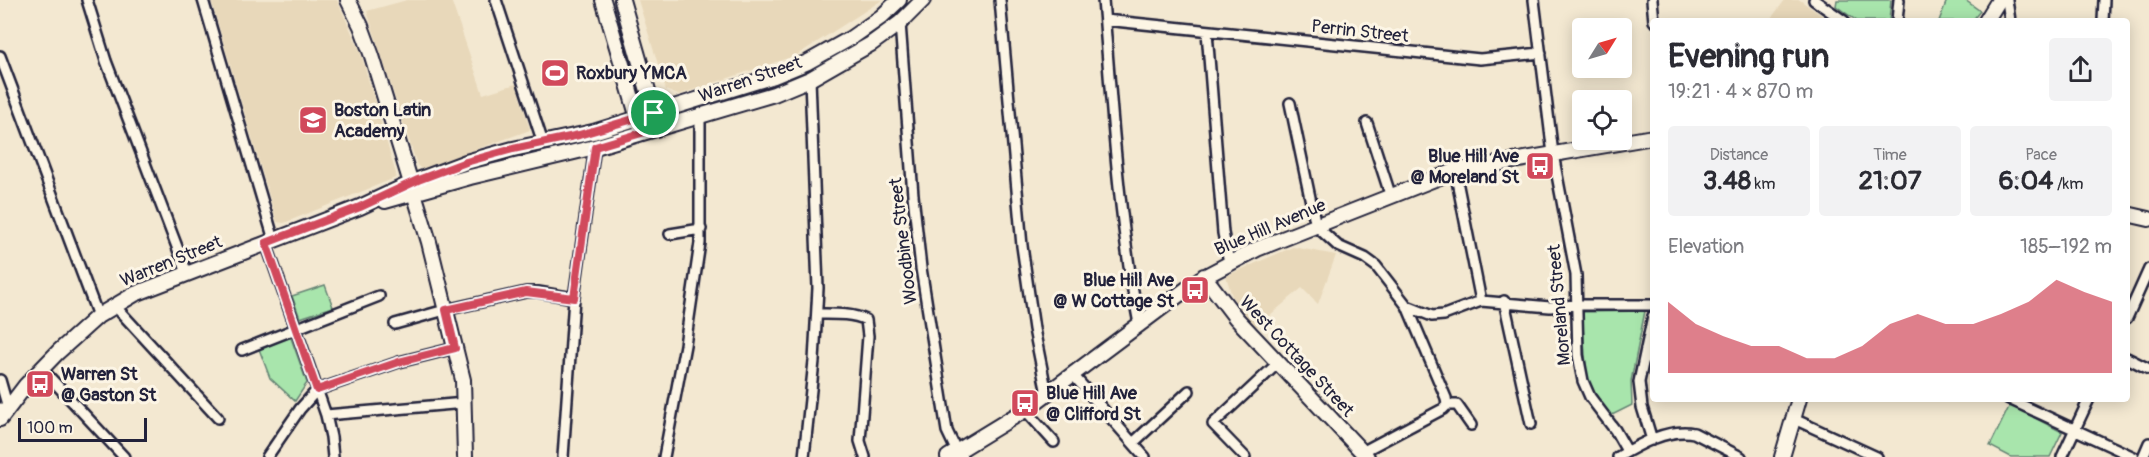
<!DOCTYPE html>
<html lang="en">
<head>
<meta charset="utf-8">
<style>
	body { margin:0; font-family:Pangolin,sans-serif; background:#f2f2f3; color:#2b2b33; height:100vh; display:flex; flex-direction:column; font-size:22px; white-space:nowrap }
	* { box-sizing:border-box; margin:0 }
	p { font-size:20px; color:#7c7c81 }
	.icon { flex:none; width:33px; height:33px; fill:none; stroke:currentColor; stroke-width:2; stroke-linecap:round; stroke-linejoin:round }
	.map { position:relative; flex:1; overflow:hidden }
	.sheet { position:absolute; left:1650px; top:18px; width:480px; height:384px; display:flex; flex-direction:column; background:#fff; border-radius:6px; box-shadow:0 3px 15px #0003 }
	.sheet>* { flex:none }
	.needle { width:39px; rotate:53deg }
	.controls { position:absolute; left:1572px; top:18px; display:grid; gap:12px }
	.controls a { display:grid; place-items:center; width:60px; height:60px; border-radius:6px; background:#fff; box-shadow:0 3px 15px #0003; font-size:30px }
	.scale { position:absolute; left:18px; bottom:15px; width:129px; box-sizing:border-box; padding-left:6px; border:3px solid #22223b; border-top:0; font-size:16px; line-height:21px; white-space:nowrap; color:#22223b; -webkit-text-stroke:4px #fcf5e5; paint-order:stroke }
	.pin { position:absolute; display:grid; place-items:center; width:51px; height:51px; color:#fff; margin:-26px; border:3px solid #fff; border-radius:50%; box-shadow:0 2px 6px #0007 }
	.round { display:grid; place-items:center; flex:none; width:63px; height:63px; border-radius:6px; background:#f2f2f3 }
	.summary { display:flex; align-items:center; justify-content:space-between; height:102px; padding:0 18px }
	h1 { font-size:33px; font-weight:700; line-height:45px }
	.stats { display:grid; grid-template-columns:repeat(3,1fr); gap:9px; height:102px; padding:6px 18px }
	.stats div { display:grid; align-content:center; border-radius:6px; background:#f2f2f3; text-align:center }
	.stats b { font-size:26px; font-weight:700 }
	.stats small { font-size:16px; font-weight:400 }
	.stats p { font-size:16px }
	.chart { height:168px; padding:12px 18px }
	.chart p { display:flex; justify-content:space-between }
	.chart svg { width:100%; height:108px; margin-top:6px; fill:#d1495b; opacity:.7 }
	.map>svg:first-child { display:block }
	.built { fill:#e8d8ba }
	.green { fill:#a8e5ac; stroke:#658474; stroke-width:1.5 }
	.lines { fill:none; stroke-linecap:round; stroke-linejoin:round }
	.street-casing { stroke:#22223b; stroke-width:14 }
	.secondary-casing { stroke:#22223b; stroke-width:18 }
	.street { stroke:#fcf5e5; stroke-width:9 }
	.secondary { stroke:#fcf5e5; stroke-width:14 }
	.route-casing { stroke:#fff; stroke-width:12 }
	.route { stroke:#d1495b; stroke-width:8 }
	.labels { text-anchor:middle; stroke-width:6; stroke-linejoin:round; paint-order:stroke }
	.street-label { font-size:18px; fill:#22223b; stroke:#fcf5e5 }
	.poi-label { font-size:18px; font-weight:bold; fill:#22223b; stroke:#fcf5e5; text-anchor:start }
</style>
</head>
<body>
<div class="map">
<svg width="2149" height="457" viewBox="0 0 2149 457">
	<rect width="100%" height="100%" fill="#f3e8d1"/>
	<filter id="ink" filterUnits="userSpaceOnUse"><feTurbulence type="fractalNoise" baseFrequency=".0167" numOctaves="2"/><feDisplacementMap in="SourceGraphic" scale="12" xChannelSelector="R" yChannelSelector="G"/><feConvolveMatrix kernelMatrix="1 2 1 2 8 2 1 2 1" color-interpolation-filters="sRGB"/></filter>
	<g filter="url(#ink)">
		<path class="built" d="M211,0H337L360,51L396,174L395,178L284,223L277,222Z
			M407,0H451L483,94L516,84L530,130L421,169L417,165L367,11Z
			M638,0H882L797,55L678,95L666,90Z
			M1785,0H1800L1829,21H1769Z
			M1293,247L1336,255L1318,304L1302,288L1256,327L1240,310L1232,296L1226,276Z"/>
		<path class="green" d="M1837,0H1891L1889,21H1857L1836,6Z
			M1947,0H1965L1980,11L1972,21H1939Z
			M325,285L333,307L300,318L292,296Z
			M1645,311L1631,381L1632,405L1610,416L1587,381L1582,312Z
			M290,335L307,383L295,401L270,378L259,349Z
			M2010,405L2062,432L2050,457H2011L1990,446Z"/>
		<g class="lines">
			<g class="street-casing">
				<path id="street" d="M87,0L106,61L187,273
					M203,0L274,240
					M496,0L543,143
					M1000,0L1022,246L1034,329L1047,394
					M1103,0C1112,108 1118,217 1139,324
					M1534,0L1553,154L1576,275L1578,355L1583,381L1590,397L1615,430L1627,451
					M1652,0L1654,21
					M1814,0L1844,21
					M2007,0L2010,21
					M1105,20L1480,59L1541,53
					M1897,21L1899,0
					M2103,21L2104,0
					M900,23L913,195L921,268L947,431L957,452L962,457
					M1207,32L1223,233L1229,262
					M0,56L98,316
					M1290,103L1316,226L1338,246L1365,258L1376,266L1407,306L1446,398L1447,405L1443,409L1362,452
					M1367,123L1391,197
					M1455,171L1481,301
					M670,234L701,229
					M266,243L326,415L331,437L333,457
					M1504,301L1531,424
					M114,305L218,418
					M1407,306L1432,316L1444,315L1481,301L1550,307L1576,305H1653
					M817,314C833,314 852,313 866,320L868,336L860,441L865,457
					M2127,318L2149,269
					M395,324L445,310L526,292H538L574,298
					M242,350L379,296
					M2127,358L2149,369
					M42,369L124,457
					M1073,375L1145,457
					M0,380L8,408H0
					M2009,399L2134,457
					M1447,405H1457L1471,425
					M1025,410L1054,442
					M326,415L465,403
					M1794,419L1877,457
					M1652,440L1642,407L1639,382L1653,316
					M1133,443L1189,391
					M267,457L300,409L317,390L399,362L455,348
					M563,457L574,298L595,147
					M664,457L685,345L700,243V116
					M804,457L814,361L818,288L810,79
					M1245,457L1213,424L1278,363
					M1618,457C1640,444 1668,428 1694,433L1741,457
					M2062,457L2089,399
					M2143,457L2149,443"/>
			</g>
			<g class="secondary-casing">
				<path id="secondary" d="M348,0L361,26L372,56L429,242L463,380L465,457
					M603,0L640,125
					M622,0L657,122
					M1986,21L1999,0
					M385,201L470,177L595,147L774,94L810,79L871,44L900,23L923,0
					M2127,214L2149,219
					M1204,276L1236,318L1367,457
					M0,419L26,385L58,352L98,316L135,294L360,207L418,180L466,162L513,149L593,132L774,76L808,62L851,38L881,17L899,0
					M948,457L1025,410L1200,279L1257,249L1455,171L1653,137
					M1782,457L1799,399"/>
			</g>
			<use href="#street" class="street"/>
			<use href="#secondary" class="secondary"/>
		</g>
	</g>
	<g class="lines" filter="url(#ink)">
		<g class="route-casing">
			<path id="route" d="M654,113L658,128L595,147L574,298L526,292L446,310L455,348L399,362L317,390L266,243L360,207L418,180L466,162L513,149L579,135Z"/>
		</g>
		<use href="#route" class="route"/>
	</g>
	<defs>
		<g id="stadium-square" transform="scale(1.5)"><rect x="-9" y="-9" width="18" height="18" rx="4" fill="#d1495b" stroke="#fcf5e5"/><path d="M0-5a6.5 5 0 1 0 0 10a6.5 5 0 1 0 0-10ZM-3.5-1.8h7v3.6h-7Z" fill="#fff"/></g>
		<g id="school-square" transform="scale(1.5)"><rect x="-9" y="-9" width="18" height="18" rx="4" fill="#d1495b" stroke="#fcf5e5"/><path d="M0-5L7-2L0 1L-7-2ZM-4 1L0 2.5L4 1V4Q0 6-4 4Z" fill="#fff"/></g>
		<g id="bus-square" transform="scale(1.5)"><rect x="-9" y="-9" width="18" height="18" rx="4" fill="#d1495b" stroke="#fcf5e5"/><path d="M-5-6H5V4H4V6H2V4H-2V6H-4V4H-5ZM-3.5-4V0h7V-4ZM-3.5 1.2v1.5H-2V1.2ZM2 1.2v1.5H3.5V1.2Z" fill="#fff"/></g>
	</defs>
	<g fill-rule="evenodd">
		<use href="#stadium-square" x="555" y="73"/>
		<use href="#school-square" x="313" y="120"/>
		<use href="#bus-square" x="1540" y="166"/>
		<use href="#bus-square" x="1195" y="290"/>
		<use href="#bus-square" x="40" y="384"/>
		<use href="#bus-square" x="1025" y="403"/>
	</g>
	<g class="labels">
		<g class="street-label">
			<text transform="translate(1360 31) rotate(6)" y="6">Perrin Street</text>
			<text transform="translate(750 79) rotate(-19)" y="6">Warren Street</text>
			<text transform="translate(1270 227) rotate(-23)" y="6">Blue Hill Avenue</text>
			<text transform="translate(903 241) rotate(-97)" y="6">Woodbine Street</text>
			<text transform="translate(171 261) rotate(-22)" y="6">Warren Street</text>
			<text transform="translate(1559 305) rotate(-95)" y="6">Moreland Street</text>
			<text transform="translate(1297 356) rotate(47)" y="6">West Cottage Street</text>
		</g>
		<g class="poi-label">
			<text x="576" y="79">Roxbury YMCA</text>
			<text x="334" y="116">Boston Latin<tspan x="334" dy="21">Academy</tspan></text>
			<text x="1519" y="162" text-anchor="end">Blue Hill Ave<tspan x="1519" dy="21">@ Moreland St</tspan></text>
			<text x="1174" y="286" text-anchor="end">Blue Hill Ave<tspan x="1174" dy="21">@ W Cottage St</tspan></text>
			<text x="61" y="380">Warren St<tspan x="61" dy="21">@ Gaston St</tspan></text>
			<text x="1046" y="399">Blue Hill Ave<tspan x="1046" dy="21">@ Clifford St</tspan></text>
		</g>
	</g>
</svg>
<div class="controls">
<a><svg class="needle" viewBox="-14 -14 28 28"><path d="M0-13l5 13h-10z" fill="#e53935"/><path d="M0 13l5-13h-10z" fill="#7c7c81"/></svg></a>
<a><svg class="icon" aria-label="locate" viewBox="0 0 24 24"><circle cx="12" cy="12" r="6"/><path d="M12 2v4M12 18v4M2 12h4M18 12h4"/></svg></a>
</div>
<div class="scale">100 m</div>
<div class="pin" style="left:654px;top:113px;background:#1e9e55"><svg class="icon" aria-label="arrive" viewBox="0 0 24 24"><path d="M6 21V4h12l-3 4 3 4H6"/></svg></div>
<section class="sheet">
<div class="summary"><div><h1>Evening run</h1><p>19:21 · 4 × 870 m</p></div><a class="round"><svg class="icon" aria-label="share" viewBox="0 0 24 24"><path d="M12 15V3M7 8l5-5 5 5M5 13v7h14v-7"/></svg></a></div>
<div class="stats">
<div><p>Distance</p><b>3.48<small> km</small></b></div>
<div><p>Time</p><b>21:07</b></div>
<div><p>Pace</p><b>6:04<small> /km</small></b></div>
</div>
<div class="chart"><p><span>Elevation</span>185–192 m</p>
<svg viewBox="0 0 160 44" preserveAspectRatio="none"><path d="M0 44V15L10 24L20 29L30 33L40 33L50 38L60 38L70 33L80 24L90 20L100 24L110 24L120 20L130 15L140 6L150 11L160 15V44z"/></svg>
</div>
</section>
</div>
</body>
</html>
